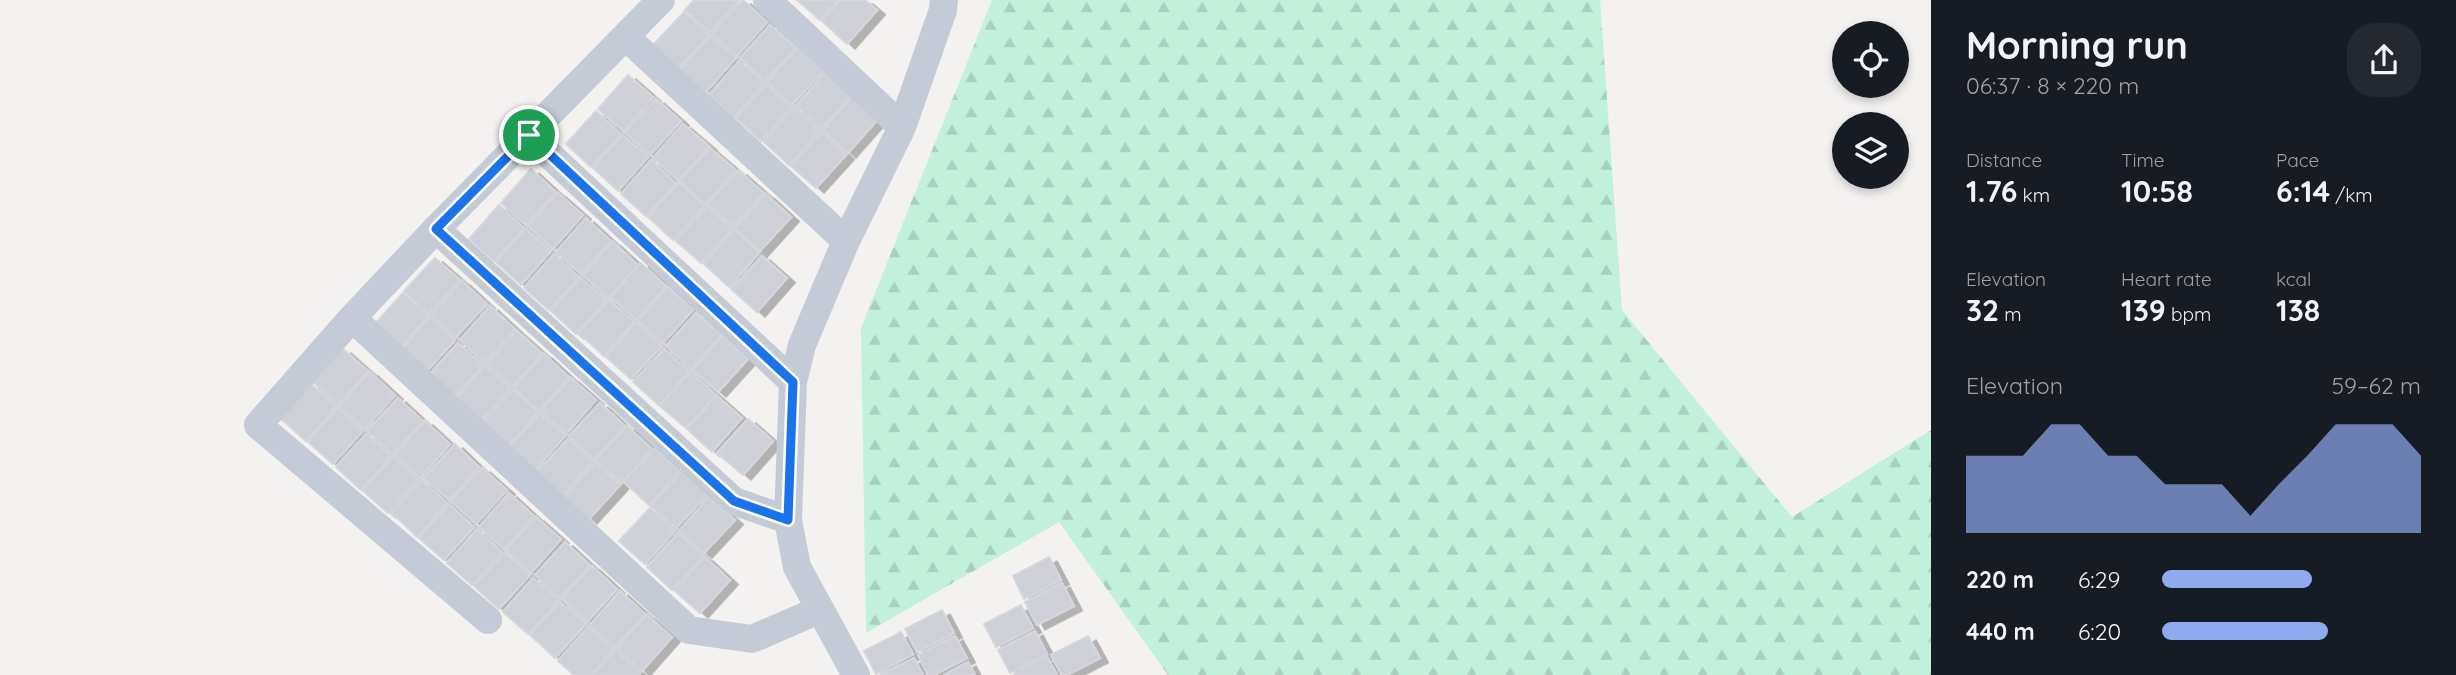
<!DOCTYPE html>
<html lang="en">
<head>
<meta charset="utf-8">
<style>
	body { margin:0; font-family:Quicksand,sans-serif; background:#242831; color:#f1f3f6; height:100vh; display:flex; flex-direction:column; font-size:26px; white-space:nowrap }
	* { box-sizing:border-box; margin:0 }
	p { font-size:23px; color:#9ea1a6 }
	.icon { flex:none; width:38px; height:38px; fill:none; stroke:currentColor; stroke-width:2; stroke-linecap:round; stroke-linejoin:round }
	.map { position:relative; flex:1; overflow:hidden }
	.sheet { display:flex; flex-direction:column; background:#171b24; width:525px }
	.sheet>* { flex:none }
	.fabs { position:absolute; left:1832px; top:21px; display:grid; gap:14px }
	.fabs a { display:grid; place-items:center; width:77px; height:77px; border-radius:50%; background:#171b24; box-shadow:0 4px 10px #0003; font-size:35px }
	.pin { position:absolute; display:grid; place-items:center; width:60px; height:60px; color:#fff; margin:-30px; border:4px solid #fff; border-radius:50%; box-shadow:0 2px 7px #0007 }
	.round { display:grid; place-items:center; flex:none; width:74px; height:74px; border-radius:28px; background:#242831 }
	.summary { display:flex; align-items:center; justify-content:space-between; height:119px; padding:0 35px }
	h1 { font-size:38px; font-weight:800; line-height:52px }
	.stats { display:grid; grid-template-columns:repeat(3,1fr); gap:10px; height:119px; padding:7px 35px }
	.stats div { display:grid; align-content:center }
	.stats b { font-size:30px; font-weight:800 }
	.stats small { font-size:19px; font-weight:400 }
	.stats p { font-size:19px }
	.chart { height:196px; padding:14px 35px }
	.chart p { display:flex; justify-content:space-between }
	.chart svg { width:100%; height:126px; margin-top:7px; fill:#8faaef; opacity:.7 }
	ul { padding:0 35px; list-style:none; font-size:23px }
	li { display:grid; grid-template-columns:112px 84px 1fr; align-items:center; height:52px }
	li i { height:18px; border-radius:9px; background:#8faaef }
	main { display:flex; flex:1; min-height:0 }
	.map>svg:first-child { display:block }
	.forest { fill:url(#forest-firs) }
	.building { fill:#cdd0d7; stroke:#d5d6dd; stroke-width:2; filter:url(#shadow) }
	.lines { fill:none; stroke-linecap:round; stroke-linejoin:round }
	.street { stroke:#c5cbd6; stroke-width:28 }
	.route-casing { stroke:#fff; stroke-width:14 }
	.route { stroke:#1a73e8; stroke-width:9 }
</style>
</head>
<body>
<main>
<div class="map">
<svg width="1931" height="675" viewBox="0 0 1931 675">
	<defs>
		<pattern id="forest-firs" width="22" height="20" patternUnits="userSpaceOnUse" patternTransform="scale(1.75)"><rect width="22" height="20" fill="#c1f0db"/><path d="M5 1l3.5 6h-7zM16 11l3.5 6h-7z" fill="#a7d0be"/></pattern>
		<filter id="shadow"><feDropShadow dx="8" dy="4.5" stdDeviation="0" flood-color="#0004"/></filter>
	</defs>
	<rect width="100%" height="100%" fill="#f4f2f1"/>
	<path class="forest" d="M992,0H1600L1622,310L1792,517L1931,430V675H1168L1059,522L866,633L861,328Z"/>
	<path class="building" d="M694,0H739L710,32L685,10Z
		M743,0L767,22L737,56L712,33Z
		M797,0H838L820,20Z
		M841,0H865L877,10L847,44L822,21Z
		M684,12L709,35L679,68L653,45Z
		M770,25L796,48L765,81L740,58Z
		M711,36L736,58L706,92L680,69Z
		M798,48L823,71L792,105L767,82Z
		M739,61L764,83L734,117L709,95Z
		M826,72L851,95L821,129L796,106Z
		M628,75L653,97L623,131L598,109Z
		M766,85L791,107L761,141L736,118Z
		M853,96L878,119L848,153L823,130Z
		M656,99L681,121L650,155L625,132Z
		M794,108L819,131L789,165L764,142Z
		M596,111L621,134L591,167L566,144Z
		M683,124L709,146L678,180L653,158Z
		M822,132L846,155L816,188L791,166Z
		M623,135L648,157L618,191L593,168Z
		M710,148L736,170L705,204L680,181Z
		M651,160L676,183L646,216L621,194Z
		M531,169L556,192L526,225L501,203Z
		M739,171L764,193L733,227L708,204Z
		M679,183L704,206L673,240L648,217Z
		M558,193L583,215L553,249L528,226Z
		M766,194L791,217L760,251L735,228Z
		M499,205L524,228L494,261L469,239Z
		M707,206L732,229L701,263L676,241Z
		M586,218L611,241L581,274L556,252Z
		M526,229L551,251L521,285L496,262Z
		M734,230L759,253L729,287L704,264Z
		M613,242L638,265L608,298L583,275Z
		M554,254L579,277L549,310L524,288Z
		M762,256L787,278L757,312L731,289Z
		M435,258L460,280L429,314L404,291Z
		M641,263L666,286L636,320L611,297Z
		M581,278L606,300L576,334L551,311Z
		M462,281L487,304L456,337L432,315Z
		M668,287L693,310L663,343L638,321Z
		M403,293L428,316L398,350L372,327Z
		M609,300L634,322L604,356L579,333Z
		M490,306L515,329L485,363L460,340Z
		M696,313L721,335L691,369L666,346Z
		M430,317L455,340L425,373L400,351Z
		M636,323L662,346L631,379L606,357Z
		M517,331L542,353L512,387L487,364Z
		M723,336L748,359L718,392L693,370Z
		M458,343L483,365L453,399L428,376Z
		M343,349L368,371L338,405L313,382Z
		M664,349L689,371L659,405L633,382Z
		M544,354L569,377L539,410L514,388Z
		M485,366L510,389L480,422L455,400Z
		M370,372L395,395L365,429L340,406Z
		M691,372L716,395L686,428L660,406Z
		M571,378L596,400L566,434L541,411Z
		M311,384L336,407L306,441L280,418Z
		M513,390L538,412L508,446L482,424Z
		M717,396L742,418L712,452L687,429Z
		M398,398L423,421L393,454L367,431Z
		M600,403L625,426L594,459L569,436Z
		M338,408L363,431L333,464L308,442Z
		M540,414L565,436L535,470L509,447Z
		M748,419L773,441L743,475L717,453Z
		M425,421L450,444L420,478L395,455Z
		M627,426L652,449L621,483L596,460Z
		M366,434L391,456L361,490L336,467Z
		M568,439L593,461L562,495L537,472Z
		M455,444L479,467L449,500L424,478Z
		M655,449L679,471L649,505L624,482Z
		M393,457L418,480L388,513L363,491Z
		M595,462L620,485L589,519L565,496Z
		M482,468L507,490L476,524L451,501Z
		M682,472L707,495L676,528L651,506Z
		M422,480L447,503L417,537L392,513Z
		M509,493L534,516L504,549L479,527Z
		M709,497L735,520L704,553L679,531Z
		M449,504L474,527L444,560L419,538Z
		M650,508L675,531L645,564L619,541Z
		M536,517L561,539L531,573L506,550Z
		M477,529L502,552L472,585L447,563Z
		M678,533L703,556L672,590L647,567Z
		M565,542L590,565L560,598L535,575Z
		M505,553L530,575L499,609L474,586Z
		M705,557L730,580L700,613L675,591Z
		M1049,557L1061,580L1024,599L1013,576Z
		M592,566L617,589L587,622L562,599Z
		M533,578L559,600L528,634L503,612Z
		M1062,583L1074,606L1037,625L1025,602Z
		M620,591L645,614L615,647L590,625Z
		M560,602L586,624L555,658L530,635Z
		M1021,605L1033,628L996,647L984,624Z
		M942,610L954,633L917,652L905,629Z
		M647,615L672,637L642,671L617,648Z
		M588,627L613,649L591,675H574L558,661Z
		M1035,631L1047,654L1010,673L998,650Z
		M901,632L913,654L876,674L864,651Z
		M955,636L967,658L934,675H928L918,655Z
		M1088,636L1100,658L1067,675H1062L1051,655Z
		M615,650L640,673L639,675H593Z
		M1047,657L1057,675H1013Z
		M914,658L923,675H880Z
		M968,662L975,675H944Z"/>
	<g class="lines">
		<path class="street" d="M767,0L902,127
			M626,37L846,241
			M529,136L793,382
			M436,229L734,501L788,520
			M352,318L689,630L752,639L819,610
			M488,620L258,425L352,318L436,229L661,0
			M856,675L797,567L788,520L793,382L802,345L846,241L902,127L943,10L944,0"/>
	</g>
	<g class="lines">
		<g class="route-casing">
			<path id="route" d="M529,135L793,382L788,520L734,501L436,229Z"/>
		</g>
		<use href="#route" class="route"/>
	</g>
</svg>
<div class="fabs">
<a><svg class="icon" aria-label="locate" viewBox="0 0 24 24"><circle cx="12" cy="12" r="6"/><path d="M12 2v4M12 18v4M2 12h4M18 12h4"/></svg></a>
<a><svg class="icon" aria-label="layers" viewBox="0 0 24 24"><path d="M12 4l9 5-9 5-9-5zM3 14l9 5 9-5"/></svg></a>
</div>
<div class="pin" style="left:529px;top:135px;background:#1e9e55"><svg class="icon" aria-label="arrive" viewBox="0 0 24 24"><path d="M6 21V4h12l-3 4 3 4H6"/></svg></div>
</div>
<section class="sheet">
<div class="summary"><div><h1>Morning run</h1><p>06:37 · 8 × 220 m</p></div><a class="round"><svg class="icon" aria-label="share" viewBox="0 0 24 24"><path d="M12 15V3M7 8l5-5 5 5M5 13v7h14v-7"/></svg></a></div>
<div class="stats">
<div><p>Distance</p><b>1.76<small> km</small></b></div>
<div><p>Time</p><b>10:58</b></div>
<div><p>Pace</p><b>6:14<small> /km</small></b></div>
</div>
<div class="stats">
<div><p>Elevation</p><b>32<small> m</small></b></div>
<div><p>Heart rate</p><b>139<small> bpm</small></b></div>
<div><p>kcal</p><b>138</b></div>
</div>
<div class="chart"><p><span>Elevation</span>59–62 m</p>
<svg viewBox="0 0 160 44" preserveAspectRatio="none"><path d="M0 44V17L10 17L20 17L30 6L40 6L50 17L60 17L70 27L80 27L90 27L100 38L110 27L120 17L130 6L140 6L150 6L160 17V44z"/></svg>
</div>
<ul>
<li><b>220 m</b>6:29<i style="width:58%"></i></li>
<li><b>440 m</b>6:20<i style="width:64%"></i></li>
</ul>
</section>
</main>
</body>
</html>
